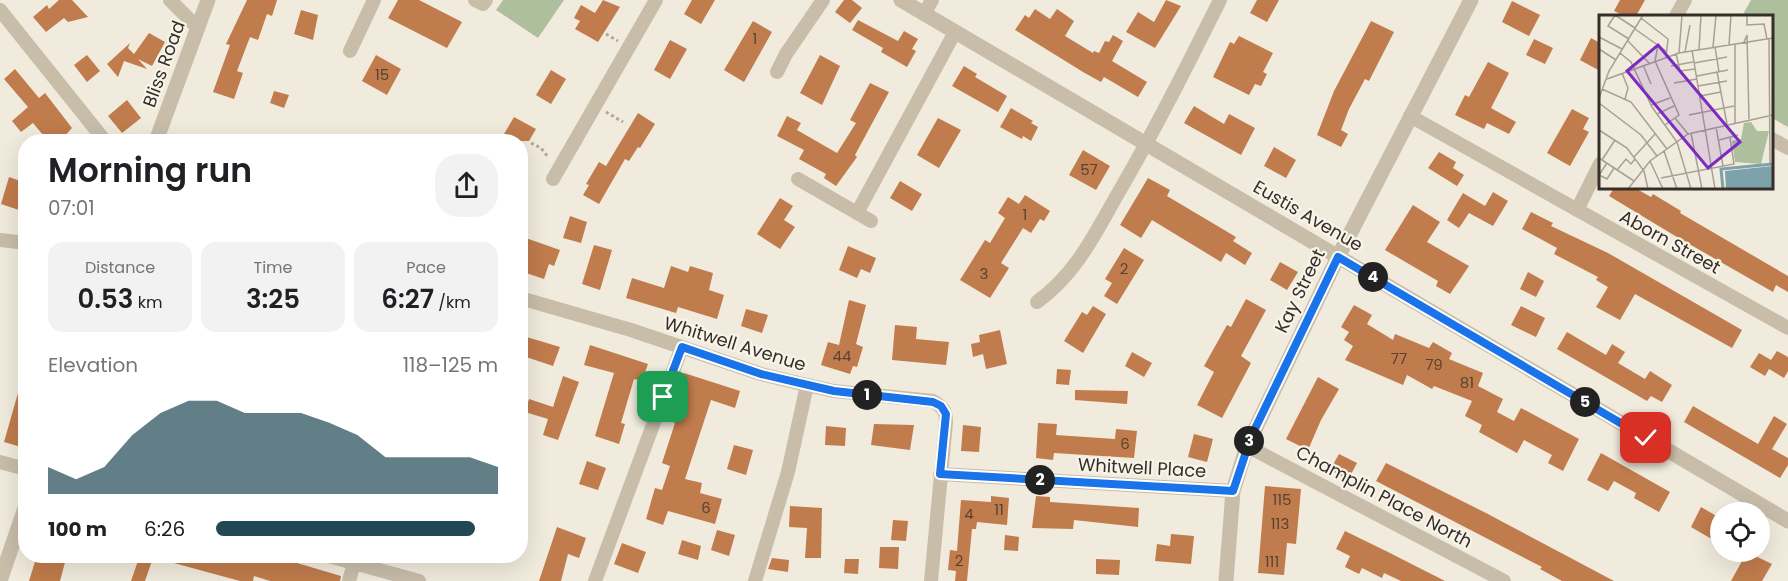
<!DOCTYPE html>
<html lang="en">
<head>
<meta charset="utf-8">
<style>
	body { margin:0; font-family:Poppins,sans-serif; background:#f2f2f2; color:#202124; height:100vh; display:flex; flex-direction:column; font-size:22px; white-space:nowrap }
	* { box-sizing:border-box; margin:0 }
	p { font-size:20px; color:#757577 }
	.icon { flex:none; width:33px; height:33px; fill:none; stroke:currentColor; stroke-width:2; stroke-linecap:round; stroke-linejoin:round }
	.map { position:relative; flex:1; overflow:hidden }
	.drawer { position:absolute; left:18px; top:134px; width:510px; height:429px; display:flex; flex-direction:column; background:#fff; border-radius:24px; box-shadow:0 6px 24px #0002 }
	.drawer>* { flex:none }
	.fabs { position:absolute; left:1710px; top:502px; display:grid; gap:12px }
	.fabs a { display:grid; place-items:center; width:60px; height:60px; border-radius:50%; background:#fff; box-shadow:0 6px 24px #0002; font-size:30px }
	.pin { position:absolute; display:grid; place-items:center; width:51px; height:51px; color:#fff; margin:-26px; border-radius:12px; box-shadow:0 3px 9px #0006 }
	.km { position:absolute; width:30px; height:30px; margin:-15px; border-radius:50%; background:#222; color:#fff; font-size:16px; line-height:30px; text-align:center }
	.round { display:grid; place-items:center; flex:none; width:63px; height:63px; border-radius:24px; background:#f2f2f2 }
	.summary { display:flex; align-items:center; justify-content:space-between; height:102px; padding:0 30px }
	h1 { font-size:33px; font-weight:600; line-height:45px }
	.metrics { display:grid; grid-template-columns:repeat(3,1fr); gap:9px; height:102px; padding:6px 30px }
	.metrics div { display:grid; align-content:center; border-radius:15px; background:#f2f2f2; text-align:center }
	.metrics b { font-size:26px; font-weight:600 }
	.metrics small { font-size:16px; font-weight:400 }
	.metrics p { font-size:16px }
	.chart { height:168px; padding:12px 30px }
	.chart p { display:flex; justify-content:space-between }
	.chart svg { width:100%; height:108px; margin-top:6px; fill:#204955; opacity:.7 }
	ul { padding:0 30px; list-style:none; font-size:20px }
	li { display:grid; grid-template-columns:96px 72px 1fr; align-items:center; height:45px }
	li i { height:15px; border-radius:8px; background:#204955 }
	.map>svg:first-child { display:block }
	.green { fill:#aebf9d }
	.building { fill:#c07c4c }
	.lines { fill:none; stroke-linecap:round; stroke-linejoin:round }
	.path { stroke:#b4a793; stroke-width:3; stroke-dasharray:3 3; stroke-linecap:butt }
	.minor { stroke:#c8bda9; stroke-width:14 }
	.tertiary { stroke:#c8bda9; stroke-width:15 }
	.route-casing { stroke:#fff; stroke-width:12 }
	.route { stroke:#1a73e8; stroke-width:8 }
	.labels { text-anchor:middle; stroke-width:4.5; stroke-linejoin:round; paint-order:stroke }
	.number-label { font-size:15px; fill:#584232 }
	.street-label { font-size:18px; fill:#362f29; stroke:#f9f4e9 }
	.inset-river { fill:none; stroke:#7da2ac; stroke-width:3 }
	.inset-road { fill:none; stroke:#a6a095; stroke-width:1.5 }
	.view { fill:#7b2cbf; fill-opacity:0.15; stroke:#7b2cbf; stroke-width:3 }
	.inset-edge { fill:none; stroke:#362f29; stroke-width:3 }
</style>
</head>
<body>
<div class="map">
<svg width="1788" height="581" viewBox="0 0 1788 581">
	<rect width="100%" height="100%" fill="#f1ebdd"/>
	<path class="green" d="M503,0H564L538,38L496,10Z
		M1751,0H1788V127L1772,118V16H1742Z"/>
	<path class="building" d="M59,0H72L88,17L68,22L64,18L46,32L33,17L47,5L49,9Z
		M247,0H277L272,16L267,14L258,40L250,37L237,71L243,73L234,99L213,92L230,45L226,44Z
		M398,0H419L462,22L447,48L388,18Z
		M603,0L620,7L598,42L575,29L580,21L574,18L581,5L595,13Z
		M692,0H715L701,24L684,14Z
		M844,0H852L862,8L850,23L835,12Z
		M1166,0L1181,6L1155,48L1126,32L1138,12L1154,22Z
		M1257,0H1279L1267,22L1250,13Z
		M1620,0H1645L1636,16H1625L1614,11Z
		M1512,1L1540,15L1529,36L1502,22Z
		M1035,9L1050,19L1057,9L1074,21L1065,36L1093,53L1094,51L1099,53L1105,41L1109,42L1113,35L1123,41L1112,61L1147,82L1138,97L1104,77L1101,82L1083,72L1015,30L1025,15L1029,18Z
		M301,10L318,15L313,40L294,34Z
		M858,20L898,41L904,31L918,39L912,49L916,51L907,67L881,52L883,48L852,30Z
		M753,21L772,32L744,82L724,70Z
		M1371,21L1394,32L1369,81L1365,79L1349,109L1341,130L1348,134L1341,147L1317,135L1334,91Z
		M149,33L165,42L152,66L138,59L147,69L124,61L118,77L107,64L130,43L128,48L134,54Z
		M1239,36L1273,53L1263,72L1267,74L1261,86L1255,84L1249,95L1213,77L1230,42L1234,44Z
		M1591,38L1600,43V71L1580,60Z
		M1534,39L1553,48L1545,64L1526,55Z
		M670,40L687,49L670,79L654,70Z
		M87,55L100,71L87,82L74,65Z
		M376,55L401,69L387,95L362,81Z
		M820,55L840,66L822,105L800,93Z
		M1488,62L1509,73L1491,108L1516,122L1509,134L1487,123L1484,129L1455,115L1465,95L1469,97Z
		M964,66L977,74L975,77L1007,96L998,112L952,86Z
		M15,69L39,98L45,93L72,128L60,141H48L33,123L21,132L12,121L28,107L4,79Z
		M551,70L566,79L551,104L536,95Z
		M870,83L889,92L855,155L857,157L836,186L824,178L826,174L799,159L804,150L777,136L787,116L801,123L797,130L837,153L856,123L850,120Z
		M274,91L289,95L284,108L270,103Z
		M127,100L141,118L122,133L108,116Z
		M1194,106L1224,124L1229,114L1255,128L1241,155L1184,123Z
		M1011,108L1033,121L1031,123L1038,127L1031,141L1023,136L1022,139L1000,127Z
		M1572,109L1589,118L1583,129L1589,132L1570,166L1547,153Z
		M638,113L655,124L640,148L638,147L629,161L625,159L599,204L583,195L589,185L586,184L599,162L606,166Z
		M514,117L536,129L529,141H500Z
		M938,118L961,130L939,168L917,155Z
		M1274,147L1296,160L1286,178L1264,166Z
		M1083,150L1110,166L1096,190L1069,175Z
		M1439,152L1456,162L1453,168L1464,175L1457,186L1428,168Z
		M9,177L26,183L19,210L1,204Z
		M1148,178L1170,190L1167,196L1236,237L1233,241L1252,253L1245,265L1226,253L1221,262L1152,220L1141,238L1120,225Z
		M900,181L922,194L912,211L890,198Z
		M1614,188H1635L1651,197L1653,194L1681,211L1680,213L1788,276V292L1776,285L1773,292L1677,237L1609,196Z
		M1493,192L1508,201L1493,226L1469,213L1459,228L1447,220L1463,193L1485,206Z
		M1025,195L1050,211L1044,221L1040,219L1031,233L1023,228L1001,263L1009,268L990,298L960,280L985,240L990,243L1005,218L998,213L1008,197L1019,204Z
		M780,198L793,206L784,220L795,227L780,249L757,234Z
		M1413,205L1440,222L1427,242L1469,266L1450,294L1436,286L1438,281L1385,250Z
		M1531,212L1553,223L1551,226L1608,253L1742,330L1732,348L1635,294L1620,320L1596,307L1608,287L1596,280L1598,277L1554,254L1557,248L1522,229Z
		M570,216L587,222L581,243L563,238Z
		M520,236L560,250L554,266L549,264L544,279L520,271Z
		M594,245L612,250L600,290L582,284Z
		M848,246L876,258L870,273L861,269L857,278L839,270Z
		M1124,248L1144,260L1117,304L1104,296L1112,283L1105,279Z
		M1280,262L1298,272L1287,290L1270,280Z
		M671,266L688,272L690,266L713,273L709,290L724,295L717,319L678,307L676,313L626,298L632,278L664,288Z
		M1528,272L1544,281L1536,297L1520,289Z
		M1246,299L1266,310L1241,356L1251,363L1222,418L1197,405L1214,372L1204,366L1227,325L1231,327Z
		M849,300L866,305L856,344L863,347L857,367L853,366L850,374L821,365L828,342L839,345Z
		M1354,305L1372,315L1367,324L1393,340L1395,334L1429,348L1433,342L1452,353L1449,359L1483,373L1478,386L1503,399L1497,412L1514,421L1521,408L1579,439L1563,471L1548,463L1552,455L1524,440L1517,453L1479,432L1482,425L1465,416L1472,401L1434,386L1432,389L1407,375L1403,385L1345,360L1353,346L1344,340L1349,332L1341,327Z
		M1093,306L1106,314L1083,353L1064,341L1082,312L1087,315Z
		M1521,306L1545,318L1536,337L1511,325Z
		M746,309L768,315L762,333L741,326Z
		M895,325L917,327L916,339L949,342L946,365L892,360Z
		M1000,330L1007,364L986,369L983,354L973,357L971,344L980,342L979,335Z
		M1567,332L1606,355L1612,344L1625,352L1618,363L1645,379L1650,371L1672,385L1662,402L1651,396L1647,401L1557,349Z
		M520,335L560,347L553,366L520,355Z
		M590,345L648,364L642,381L634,379L621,423L625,424L619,444L595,436L614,373L584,365Z
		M1777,351L1788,357V371L1784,378L1769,369L1765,376L1750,367L1759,353L1771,360Z
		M1132,352L1152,363L1144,377L1125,366Z
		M1057,369L1071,370L1069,385L1056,384Z
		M684,373L740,391L735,408L711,400L685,479L702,483L700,493L722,499L715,524L668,511L663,525L646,519L655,488L662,490L670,466L662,463L675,423L668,420Z
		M563,376L579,382L558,440L543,435L548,419L525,412L529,399L553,407Z
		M1318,377L1339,389L1321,420L1308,450L1286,439Z
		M22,379L26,380V432L21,447L4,442Z
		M1075,390L1128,391L1127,404L1075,400Z
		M1693,406L1758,444L1774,416L1787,424L1772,449L1788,458V465L1780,478L1684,422Z
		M1038,423L1057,424L1056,435L1115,439L1116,429L1137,431L1134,458L1054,453L1053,460L1036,458Z
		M874,424L914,425L910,450L871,445Z
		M963,425L981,427L979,452L961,451Z
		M826,426L846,428L845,446L825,445Z
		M1194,434L1213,439L1207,462L1188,457Z
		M734,445L753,450L746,475L727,469Z
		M1601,453L1670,492L1659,512L1634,498L1636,493L1614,481L1608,491L1587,480Z
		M1339,454L1357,463L1348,480L1330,470Z
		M587,461L606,468L598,490L579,484Z
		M1386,463L1486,513L1614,581H1562L1540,569L1542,567L1376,481Z
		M1265,486L1301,489L1296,544L1287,543L1284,575L1258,573Z
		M991,496L1009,498L1007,525L977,522L976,529H972L967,581H955L956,571L948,570L950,550L957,551L961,500L991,502Z
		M1036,496L1050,497V502L1139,508L1138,527L1074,520L1073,529L1032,528Z
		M790,506L822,508L821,558H805L807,528L789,527Z
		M1701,507L1720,518V544L1691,527Z
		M893,520L908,521L906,541L891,540Z
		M557,527L586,538L579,558L568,554L561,581H539Z
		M717,530L735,535L729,556L711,550Z
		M1345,531L1388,552L1445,581H1401L1384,573L1382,578L1362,568L1359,574L1345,567L1350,556L1336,549Z
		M1171,534L1194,536L1191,564L1155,561L1157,544L1170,546Z
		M1005,535L1019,537L1018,551L1004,550Z
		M682,540L701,546L698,560L678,554Z
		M622,543L646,552L638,573L614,564Z
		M880,547H899L898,569L879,568Z
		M1747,552L1772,564L1762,581H1731Z
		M37,555H67L60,581H29Z
		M140,555H154L145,581H131Z
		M159,555H270L341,576L340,581H270L254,576L253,581H240L159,559Z
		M772,558L789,560L788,572L768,569Z
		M845,559H859L858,574L844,573Z
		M1096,559L1120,560L1119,575L1096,574Z"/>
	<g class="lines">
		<path class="path" d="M606,34L618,41
			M606,112L623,122
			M531,143L541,148L548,157"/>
		<path class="minor" d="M170,0L198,28
			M475,0L483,4L486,0
			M0,10L105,141
			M924,14L932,0
			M1676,16L1685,0
			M350,51L374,0
			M777,72L786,54L823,0
			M1410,116L1788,328
			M1772,139L1788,148
			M553,179L656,0
			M798,179L871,221
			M1577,210L1600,164
			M857,213L955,32
			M0,240L26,243
			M520,298L631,330L761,374L807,385L834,391L933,401C943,407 946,411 946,422L931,581
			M1037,302C1078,272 1095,233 1120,190C1156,128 1188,64 1220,0
			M1247,446L1504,581
			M0,462L26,469
			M940,474L1233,491
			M325,555L419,581
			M349,581L354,563
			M595,581L682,347
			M755,581L788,472L807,385"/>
		<path class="tertiary" d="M901,0L1788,521
			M156,141L208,0
			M0,581L26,505
			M1226,581L1233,491L1247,446L1338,257L1471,0"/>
	</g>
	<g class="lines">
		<g class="route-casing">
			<path id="route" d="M663,397L682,347L761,374L834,391L933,402L941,406L946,414L940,474L1233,491L1251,437L1338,257L1646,438"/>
		</g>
		<use href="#route" class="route"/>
	</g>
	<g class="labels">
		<g class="number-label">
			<text x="755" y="44">1</text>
			<text x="382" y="80">15</text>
			<text x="1089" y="175">57</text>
			<text x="1025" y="220">1</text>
			<text x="1124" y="274">2</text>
			<text x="984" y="279">3</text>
			<text x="842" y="361">44</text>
			<text x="1399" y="364">77</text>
			<text x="1434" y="370">79</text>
			<text x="1467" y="388">81</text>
			<text x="1125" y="449">6</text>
			<text x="1282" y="505">115</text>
			<text x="706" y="513">6</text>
			<text x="999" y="515">11</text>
			<text x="969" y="519">4</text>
			<text x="1280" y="529">113</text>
			<text x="959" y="566">2</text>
			<text x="1272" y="567">111</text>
		</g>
		<g class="street-label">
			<text transform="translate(164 64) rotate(-70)" y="6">Bliss Road</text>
			<text transform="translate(1308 216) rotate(30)" y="6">Eustis Avenue</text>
			<text transform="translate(1670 242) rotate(29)" y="6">Aborn Street</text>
			<text transform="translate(1300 291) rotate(-64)" y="6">Kay Street</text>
			<text transform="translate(735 344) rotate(17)" y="6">Whitwell Avenue</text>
			<text transform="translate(1142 468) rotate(3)" y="6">Whitwell Place</text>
			<text transform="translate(1384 497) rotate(28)" y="6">Champlin Place North</text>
		</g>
	</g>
	<g transform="translate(1599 15)">
		<rect width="174" height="174" fill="#f1ebdd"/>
		<path d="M152,107L158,116H170L162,149L136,147L133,126L142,124L145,108Z" fill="#aebf9d"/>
		<path d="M174,151V174H127L126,156Z" fill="#7da2ac"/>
		<path class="inset-river" d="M124,174L122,154L174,149"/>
		<path class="inset-road" d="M16,0L9,11L30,24M16,0L36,13M148,0V10L165,9L168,24M42,3L69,24L67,42M36,14L67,36M0,22L23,34M170,24L171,148M29,26L50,48M145,27L148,20L150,104M136,29V108M59,30L56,46L80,100L66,110M130,30L132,0M114,32L117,0M116,32L120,57M0,34L17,45M100,34L102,0M93,35L116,174M86,37L91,10M21,38L32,47L53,92L78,127L92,174M77,38L81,56L96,54M80,38L83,0M95,48L128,42M44,50L52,69M72,51L94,47M118,57L128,109M23,58L29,73L26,84M98,61L129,55M8,64L80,38L174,23M75,68L98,64M99,71L128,66M3,74L32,87L68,134M101,81L122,77M0,83L10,56L44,0M0,88L42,120L58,141M52,90L71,83M58,99L75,91M90,100L135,91M76,103L89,119M117,112L124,151M0,115L28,133L45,156L49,174M92,118L103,174M120,125L139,120M65,136L78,174M35,142L56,119M0,143L35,166M3,145L16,125M51,146L64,174M8,148L0,160L8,164L15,153M18,155L27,144L32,149L36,144M62,163L135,149L131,123M29,174L51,146L89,119L174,100"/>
		<path class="view" d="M59,30L141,127L109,153L28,56Z"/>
		<rect width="174" height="174" class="inset-edge"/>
	</g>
</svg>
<div class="fabs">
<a><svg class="icon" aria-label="locate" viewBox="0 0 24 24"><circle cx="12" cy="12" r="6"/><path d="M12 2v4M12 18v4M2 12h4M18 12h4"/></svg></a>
</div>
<div class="pin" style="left:663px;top:397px;background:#1e9e55"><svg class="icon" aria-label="arrive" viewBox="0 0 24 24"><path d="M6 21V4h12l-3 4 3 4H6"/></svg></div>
<div class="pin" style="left:1646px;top:438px;background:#d93025"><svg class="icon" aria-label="check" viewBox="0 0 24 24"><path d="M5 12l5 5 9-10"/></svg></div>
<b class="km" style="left:867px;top:395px">1</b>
<b class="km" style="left:1040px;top:480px">2</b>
<b class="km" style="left:1249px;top:441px">3</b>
<b class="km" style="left:1373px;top:277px">4</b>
<b class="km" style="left:1585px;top:402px">5</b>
<section class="drawer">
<div class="summary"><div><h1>Morning run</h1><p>07:01</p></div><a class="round"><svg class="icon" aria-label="share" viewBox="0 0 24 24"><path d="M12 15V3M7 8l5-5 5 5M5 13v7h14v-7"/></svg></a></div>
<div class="metrics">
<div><p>Distance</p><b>0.53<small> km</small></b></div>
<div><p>Time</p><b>3:25</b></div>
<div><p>Pace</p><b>6:27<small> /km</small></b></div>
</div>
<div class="chart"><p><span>Elevation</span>118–125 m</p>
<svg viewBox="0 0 160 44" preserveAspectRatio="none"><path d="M0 44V33L10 38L20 33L30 20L40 11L50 6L60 6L70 11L80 11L90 11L100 15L110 20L120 29L130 29L140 29L150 29L160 33V44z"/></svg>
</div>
<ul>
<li><b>100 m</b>6:26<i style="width:92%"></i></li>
</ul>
</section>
</div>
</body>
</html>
